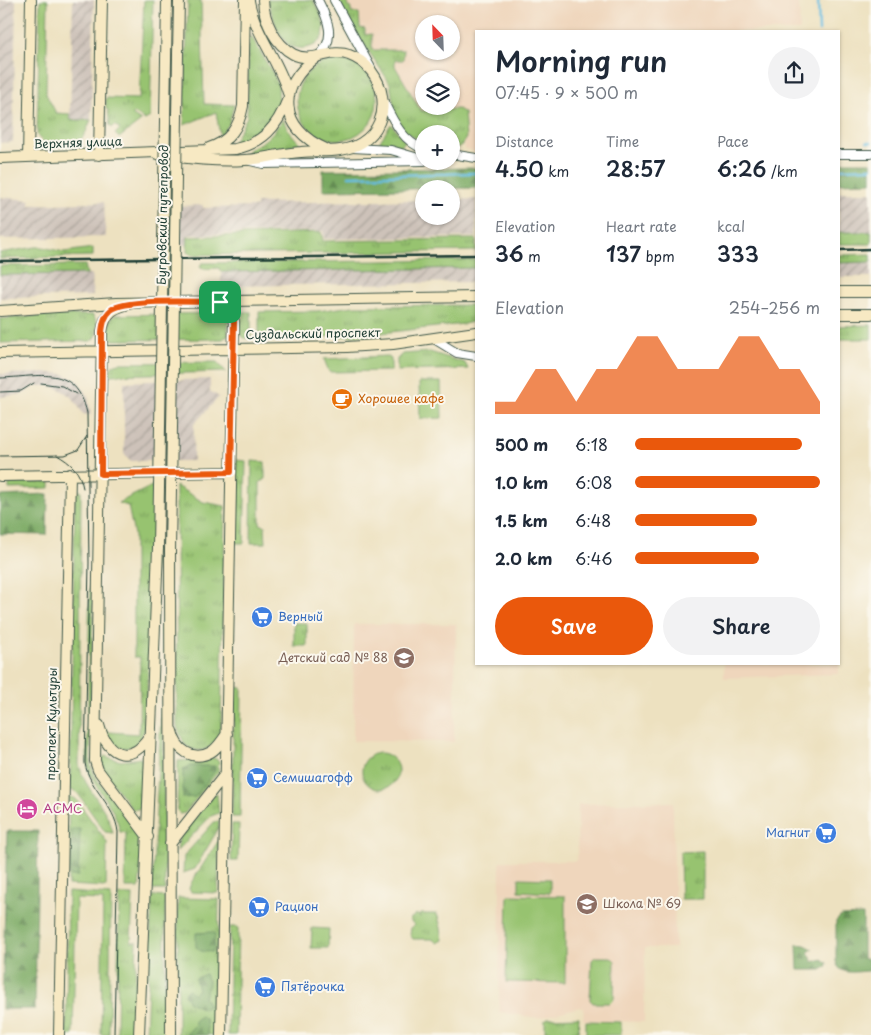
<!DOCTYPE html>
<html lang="en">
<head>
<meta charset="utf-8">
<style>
	body { margin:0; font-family:"Playpen Sans",sans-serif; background:#f2f2f3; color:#1f2937; height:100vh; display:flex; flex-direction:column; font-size:19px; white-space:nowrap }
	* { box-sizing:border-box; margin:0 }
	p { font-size:16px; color:#747a83 }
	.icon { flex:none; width:28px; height:28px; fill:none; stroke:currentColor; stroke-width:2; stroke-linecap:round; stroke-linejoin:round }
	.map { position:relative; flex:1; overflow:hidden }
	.side { position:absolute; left:475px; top:30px; width:365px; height:635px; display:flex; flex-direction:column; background:#fff; border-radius:0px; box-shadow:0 1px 4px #0004 }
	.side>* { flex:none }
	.needle { width:32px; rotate:337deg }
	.buttons { position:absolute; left:415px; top:15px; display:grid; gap:10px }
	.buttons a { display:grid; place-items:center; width:45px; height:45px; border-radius:50%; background:#fff; box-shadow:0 1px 4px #0004; font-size:25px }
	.pin { position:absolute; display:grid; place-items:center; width:42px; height:42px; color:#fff; margin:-21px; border-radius:10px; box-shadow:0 2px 8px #0006 }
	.round { display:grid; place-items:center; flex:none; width:52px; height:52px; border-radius:26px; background:#f2f2f3 }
	.summary { display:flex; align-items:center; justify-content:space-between; height:85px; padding:0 20px }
	h1 { font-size:28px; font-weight:600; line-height:38px }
	.stats { display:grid; grid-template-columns:repeat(3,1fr); gap:8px; height:85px; padding:5px 20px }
	.stats div { display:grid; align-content:center }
	.stats b { font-size:21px; font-weight:600 }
	.stats small { font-size:14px; font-weight:400 }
	.stats p { font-size:14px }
	.chart { height:140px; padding:10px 20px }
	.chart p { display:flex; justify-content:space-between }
	.chart svg { width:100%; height:90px; margin-top:5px; fill:#ea580c; opacity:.7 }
	.action { display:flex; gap:10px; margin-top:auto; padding:10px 20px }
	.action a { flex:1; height:58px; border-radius:30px; background:#ea580c; color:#fff; font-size:20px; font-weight:600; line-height:58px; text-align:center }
	.action a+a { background:#f2f2f3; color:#1f2937 }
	ul { padding:0 20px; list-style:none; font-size:16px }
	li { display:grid; grid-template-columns:80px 60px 1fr; align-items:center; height:38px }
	li i { height:12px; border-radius:6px; background:#ea580c }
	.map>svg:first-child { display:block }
	.built { fill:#efd6bc; fill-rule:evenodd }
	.industrial { fill:url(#industrial-furrows) }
	.grass { fill:url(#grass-tufts); stroke:#5b8052 }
	.forest { fill:url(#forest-firs); stroke:#4c734b }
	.garden { fill:#97c370; stroke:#5b8052 }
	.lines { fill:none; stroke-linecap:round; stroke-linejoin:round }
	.stream { stroke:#64bde2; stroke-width:2.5 }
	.street-casing { stroke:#3e5649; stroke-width:10 }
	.secondary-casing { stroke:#3e5649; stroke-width:12 }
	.street { stroke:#fff; stroke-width:8 }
	.secondary { stroke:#f7e9c3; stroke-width:10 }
	.tram { stroke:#1f3d34; stroke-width:1 }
	.rail { stroke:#1f3d34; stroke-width:2.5 }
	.secondary-bridge-casing { stroke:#3e5649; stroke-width:12; stroke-linecap:butt }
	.secondary-bridge { stroke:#f7e9c3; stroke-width:10 }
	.route-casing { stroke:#fff; stroke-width:10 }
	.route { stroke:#ea580c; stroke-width:6 }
	.labels { text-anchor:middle; stroke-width:4; stroke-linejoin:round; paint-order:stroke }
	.street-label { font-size:12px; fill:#1f3d34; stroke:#fbf7ec }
	.food-label { font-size:12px; fill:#c56008; stroke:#fbf7ec; text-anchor:start }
	.shop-label { font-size:12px; fill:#366cbe; stroke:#fbf7ec; text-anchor:start }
	.education-label { font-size:12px; fill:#785e54; stroke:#fbf7ec; text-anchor:end }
	.hotel-label { font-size:12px; fill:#b23c85; stroke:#fbf7ec; text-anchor:start }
</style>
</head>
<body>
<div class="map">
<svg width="871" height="1035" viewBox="0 0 871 1035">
	<defs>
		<pattern id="industrial-furrows" width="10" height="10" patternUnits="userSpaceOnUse" patternTransform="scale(1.25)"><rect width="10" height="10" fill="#cdc2b9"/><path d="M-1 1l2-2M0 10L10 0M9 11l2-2" fill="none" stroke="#a69f97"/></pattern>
		<pattern id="grass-tufts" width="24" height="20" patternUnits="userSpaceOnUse" patternTransform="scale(1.25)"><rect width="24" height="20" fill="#97c370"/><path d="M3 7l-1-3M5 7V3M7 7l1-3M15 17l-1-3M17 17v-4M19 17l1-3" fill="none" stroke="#7ba05d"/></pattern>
		<pattern id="forest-firs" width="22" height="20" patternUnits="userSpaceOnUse" patternTransform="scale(1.25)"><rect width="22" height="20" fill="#79a962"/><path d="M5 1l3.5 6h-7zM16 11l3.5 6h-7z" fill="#638b52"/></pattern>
	</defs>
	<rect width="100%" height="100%" fill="#fbf7ec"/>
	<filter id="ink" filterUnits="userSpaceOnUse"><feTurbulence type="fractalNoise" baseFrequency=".02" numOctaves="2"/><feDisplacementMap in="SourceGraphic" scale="10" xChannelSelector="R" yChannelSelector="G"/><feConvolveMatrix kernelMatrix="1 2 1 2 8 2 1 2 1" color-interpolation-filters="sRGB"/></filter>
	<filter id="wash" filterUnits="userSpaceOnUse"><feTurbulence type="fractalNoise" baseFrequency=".0096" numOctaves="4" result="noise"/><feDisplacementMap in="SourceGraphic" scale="20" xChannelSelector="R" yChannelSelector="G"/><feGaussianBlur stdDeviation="1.12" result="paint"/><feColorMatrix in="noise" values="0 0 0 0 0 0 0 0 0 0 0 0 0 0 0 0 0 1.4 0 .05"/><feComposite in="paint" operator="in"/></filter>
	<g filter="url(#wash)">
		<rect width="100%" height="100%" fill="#ede1c0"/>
		<path class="built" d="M338,0H799L800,31H476V152L464,149L463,111L421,112L368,51ZM424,24H451V51H424ZM424,79H451V106H424Z
			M354,624H456L454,742L353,741Z
			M724,664H839V674L724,678Z
			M673,802L675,948H645L644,1022L583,1020L584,1008L580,1007L538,1018L499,1012L500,861H577L578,804Z"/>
		<path class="industrial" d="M0,0H16L13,142L0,143Z
			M73,0H94L91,120H70Z
			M839,192H871V232H839Z
			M0,197L30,200V205L104,202L106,237L0,239Z
			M476,199V237L324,239L323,231L189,235L188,245H177L178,206L203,205V208L256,207V203L424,200V216H451V200Z
			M871,262V277H839V263Z
			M476,268V282L221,286V272Z
			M92,274L93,296L0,298V275Z
			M53,373L64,374L78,381L88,397L91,415L83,414L73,398L60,389L49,386H36L23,394L0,397V374Z
			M210,379V391L219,397L194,424L193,461H131L124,454V382Z"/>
		<path class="grass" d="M40,0H48L46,94L56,113L70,114V120H91C88,126 86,134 82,138C72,150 44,149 37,135Z
			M144,0H153L150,117L145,120L134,113L132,115L141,121L119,138L115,134L120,129L115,125L112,128L110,126L108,110L106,109V98L139,99Z
			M188,0H201L204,104L234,105L229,124L220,136L216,112L184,125Z
			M267,0H313C317,8 323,17 324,26C325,46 305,52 289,46L278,31Z
			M338,0H347L348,7L351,8V13H359L360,28L365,29V35L372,34V50H404L403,60H395V66L421,111L458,109L464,113L466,138L460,147L451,148V134H424V144L405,131L396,119L390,83L359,37Z
			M251,36L275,77L278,86L279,103L273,121L258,138L232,145L247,117L249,38Z
			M297 100a40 40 0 1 1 80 0a40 40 0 1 1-80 0Z
			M283,119L288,130L301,145L249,155L248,150C264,143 273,134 283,119Z
			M391,124L405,141L400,148L377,146Z
			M321,232L323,241L476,239V251L192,255L187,252L188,237Z
			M839,232H871V244H839Z
			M36,247H43L64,252L93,248V256L0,259V253Z
			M871,254V262L839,263V255Z
			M476,260V268L221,272L219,268L203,269L200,266L202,263Z
			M85,265L87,274L0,275V266Z
			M476,305V321L464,324L354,336L259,338V312L318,311L353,306Z
			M244,312H251V338H244L240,334L241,316Z
			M224,313L228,319V335L223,339L113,340L109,334L110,320L115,315Z
			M48,315H93L97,322L96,337L91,341L0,343V319Z
			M871,325V339H839V326Z
			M430,352L465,363L468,369L397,371V359L402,354Z
			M387,356L391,359V371L329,372L324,359Z
			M217,362L226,372L107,375L113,365L119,363Z
			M236,460L246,461L244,543H235Z
			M252,461L265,462V480L260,482V524L265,526L266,543H251Z
			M50,482V488L9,489V483Z
			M154,485V570L145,729C135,749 128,753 108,742L105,729L109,732L139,734L140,657H134V535L128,506L118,503Z
			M176,486L203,502L225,506L221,729C217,745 202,758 185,745L177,727Z
			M75,491H81L79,764C84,790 108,806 113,833L105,832L79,795L75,791L70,790Z
			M90,563H94L90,763C98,793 133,811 140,841C144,856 140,874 139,888H125L126,833L120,832C116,805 92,789 87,763Z
			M294,623H307V646H294Z
			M234,687L242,688L240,817H232Z
			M161,714H163L165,890H152Z
			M362 771a18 18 0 1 1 36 0a18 18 0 1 1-36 0Z
			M104,756L121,761L140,758L145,762L142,808L133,810L101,768V759Z
			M214,758L219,761L218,772L185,813L180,814L177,810L178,761Z
			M217,793L219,813L211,816L177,851L179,838L213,795Z
			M69,796L76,799L107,842L106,887L68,885Z
			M219,821L218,829L195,869L183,873L184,856L214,822Z
			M232,824H239L238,861H231Z
			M219,840L218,893L191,892L189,889L191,883Z
			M703,851V899H681L680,852Z
			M68,892L111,895L109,1035H101L103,900L76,899L73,1035H66Z
			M119,895H133L131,942H137L133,1035H117Z
			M152,896L165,897V1035H146Z
			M178,898L219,899L217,1035H178Z
			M416,914L420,917L421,914H437C440,922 442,932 443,940L438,943L432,939H413L410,935L411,928L415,925L409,920Z
			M230,927H238L236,1035H228Z
			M312,928L329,929L328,948H311Z
			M579,1017L578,1035H545V1020L548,1018Z"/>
		<path class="forest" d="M839,162H871V182L839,183Z
			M476,168V188L323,190V170Z
			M48,494L47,535L0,534V496Z
			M191,766H215V771L195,797L183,798V769Z
			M72,829H80L78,876H70Z
			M7,831H38L35,1009H2Z
			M863,915V959H869V971C857,971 839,977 836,961V921L841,916Z
			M211,932L215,934L214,947L212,952L201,951L196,947V933Z
			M797,944L805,945L813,949L808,952L813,962L822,959L827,963L826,967L821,970H798Z
			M205,974L209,984L204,997L209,1006L203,1009L189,1002L184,994L188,989L194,994L198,989L195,979Z
			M201,1016L206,1020L208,1035H186L195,1025V1020Z"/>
		<path class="garden" d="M419,382H441L442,418L420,419Z
			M519,878L550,879V893L519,891Z
			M508,895L565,896V983L506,982Z
			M595,957H611L615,961L614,999L610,1003H593L590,1000L592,960Z
			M586,1021L621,1022V1035H586Z"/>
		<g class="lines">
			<path class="stream" d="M818,0L819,31
				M867,142H871
				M839,169L871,168
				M349,176L476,173"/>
		</g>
	</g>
	<g filter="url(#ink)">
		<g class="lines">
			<g class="street-casing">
				<path id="street" d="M334,0L371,68
					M318,56C337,40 328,19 318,0
					M383,100C392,118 402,142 424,149
					M352,148L391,150L422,159
					M451,154L476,158
					M839,154H871
					M250,161L263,164L424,161
					M434,339L457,353L476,356"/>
			</g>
			<g class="secondary-casing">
				<path id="secondary" d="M249,1C255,34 279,61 288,93
					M178,54L179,0
					M317,57C276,86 279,129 326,149
					M209,148C230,141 239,127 243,106L245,0
					M157,154C187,158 215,162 245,160C264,159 282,153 301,152C321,150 343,154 361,143C396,122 386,68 349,55C331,48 311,64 293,54C275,44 264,21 263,0
					M99,155L102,0
					M28,157L31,0
					M0,158L235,149C263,143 277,127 287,101
					M839,292H871
					M220,301L229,307L234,322L221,1035
					M134,303C115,307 105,311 102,332L95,761L98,770L148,837
					M0,311L116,303L476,297
					M839,314H871
					M0,353L347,347L393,344L476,332
					M0,476L231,472
					M170,551L171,1035
					M99,725C108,759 133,764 151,734
					M172,731C176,750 193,762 211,752C218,748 222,740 227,734
					M170,844L226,773
					M59,1035L70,474
					M139,1035L158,548"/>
			</g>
			<use href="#street" class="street"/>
			<use href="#secondary" class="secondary"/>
			<path class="tram" d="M0,378C41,377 75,363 87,413L89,563L85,763C89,789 115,805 118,832L114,1035
				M41,383L62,386L76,394
				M0,392L21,391L34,383
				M57,455C71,463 80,471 83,488
				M0,456L65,455L78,450L87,436"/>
			<path class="rail" d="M839,250L871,249
				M0,261L476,255"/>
			<g class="secondary-bridge-casing">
				<path id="secondary-bridge" d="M158,548L167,0
					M170,551L178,54"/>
			</g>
			<use href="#secondary-bridge" class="secondary-bridge"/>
		</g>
	</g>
	<g class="lines" filter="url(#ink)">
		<g class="route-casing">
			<path id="route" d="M220,302L229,307L234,322L231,472L101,474L102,332C103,324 104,316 111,310C125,298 198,302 220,302Z"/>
		</g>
		<use href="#route" class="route"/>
	</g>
	<defs>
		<g id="cafe-disc" transform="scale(1.125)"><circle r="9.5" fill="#e8710a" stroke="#fbf7ec"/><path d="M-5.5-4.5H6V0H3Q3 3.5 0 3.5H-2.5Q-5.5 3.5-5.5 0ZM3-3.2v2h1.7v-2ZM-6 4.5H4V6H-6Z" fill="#fff"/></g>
		<g id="supermarket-disc" transform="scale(1.125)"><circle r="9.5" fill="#3f7fe0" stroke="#fbf7ec"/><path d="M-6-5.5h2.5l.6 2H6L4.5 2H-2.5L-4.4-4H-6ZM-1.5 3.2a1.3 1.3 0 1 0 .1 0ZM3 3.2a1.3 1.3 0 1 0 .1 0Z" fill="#fff"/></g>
		<g id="school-disc" transform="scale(1.125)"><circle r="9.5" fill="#8d6e63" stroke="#fbf7ec"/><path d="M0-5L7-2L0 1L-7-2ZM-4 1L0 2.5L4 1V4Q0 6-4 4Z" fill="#fff"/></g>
		<g id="hotel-disc" transform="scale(1.125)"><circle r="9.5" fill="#d1479c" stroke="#fbf7ec"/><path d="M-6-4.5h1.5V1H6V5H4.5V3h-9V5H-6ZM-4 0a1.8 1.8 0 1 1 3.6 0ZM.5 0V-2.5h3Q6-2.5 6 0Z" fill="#fff"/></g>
	</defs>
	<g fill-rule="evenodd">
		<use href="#cafe-disc" x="342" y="399"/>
		<use href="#supermarket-disc" x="262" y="617"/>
		<use href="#school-disc" x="404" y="658"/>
		<use href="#supermarket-disc" x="257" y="778"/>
		<use href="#hotel-disc" x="27" y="809"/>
		<use href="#supermarket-disc" x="826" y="833"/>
		<use href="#school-disc" x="587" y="904"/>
		<use href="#supermarket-disc" x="259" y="907"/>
		<use href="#supermarket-disc" x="265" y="987"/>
	</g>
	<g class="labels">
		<g class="street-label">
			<text transform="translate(78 143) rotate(-2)" y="4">Верхняя улица</text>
			<text transform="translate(163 215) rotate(-89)" y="4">Бугровский путепровод</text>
			<text transform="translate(313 334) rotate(-1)" y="4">Суздальский проспект</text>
			<text transform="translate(52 724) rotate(-89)" y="4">проспект Культуры</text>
		</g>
		<g class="food-label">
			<text x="358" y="403">Хорошее кафе</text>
		</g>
		<g class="shop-label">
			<text x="278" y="621">Верный</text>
			<text x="273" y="782">Семишагофф</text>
			<text x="810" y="837" text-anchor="end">Магнит</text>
			<text x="275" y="911">Рацион</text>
			<text x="281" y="991">Пятёрочка</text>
		</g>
		<g class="education-label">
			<text x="388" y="662">Детский сад № 88</text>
			<text x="603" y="908" text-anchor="start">Школа № 69</text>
		</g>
		<g class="hotel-label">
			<text x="43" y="813">АСМС</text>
		</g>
	</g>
</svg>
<div class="buttons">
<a><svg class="needle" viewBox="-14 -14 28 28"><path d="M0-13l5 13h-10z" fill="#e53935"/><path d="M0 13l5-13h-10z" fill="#747a83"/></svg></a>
<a><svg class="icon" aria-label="layers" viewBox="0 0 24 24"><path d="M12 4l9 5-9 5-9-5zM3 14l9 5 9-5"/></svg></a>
<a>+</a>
<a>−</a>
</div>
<div class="pin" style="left:220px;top:302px;background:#1e9e55"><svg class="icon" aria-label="arrive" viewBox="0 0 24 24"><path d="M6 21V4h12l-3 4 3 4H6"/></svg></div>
<section class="side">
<div class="summary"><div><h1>Morning run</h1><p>07:45 · 9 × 500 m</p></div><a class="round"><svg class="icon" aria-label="share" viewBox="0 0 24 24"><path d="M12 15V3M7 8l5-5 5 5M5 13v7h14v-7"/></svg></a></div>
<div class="stats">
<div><p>Distance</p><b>4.50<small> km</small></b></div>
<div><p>Time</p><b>28:57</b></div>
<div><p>Pace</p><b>6:26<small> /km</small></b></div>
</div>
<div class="stats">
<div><p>Elevation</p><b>36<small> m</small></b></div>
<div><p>Heart rate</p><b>137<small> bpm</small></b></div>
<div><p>kcal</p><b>333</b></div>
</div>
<div class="chart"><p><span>Elevation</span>254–256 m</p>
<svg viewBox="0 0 160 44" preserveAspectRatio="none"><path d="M0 44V38L10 38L20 22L30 22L40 38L50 22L60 22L70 6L80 6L90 22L100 22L110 22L120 6L130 6L140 22L150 22L160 38V44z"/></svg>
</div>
<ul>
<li><b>500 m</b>6:18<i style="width:90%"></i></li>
<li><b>1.0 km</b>6:08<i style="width:100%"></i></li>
<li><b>1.5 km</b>6:48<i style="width:66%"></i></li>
<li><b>2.0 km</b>6:46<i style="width:67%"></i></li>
</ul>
<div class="action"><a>Save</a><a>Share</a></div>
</section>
</div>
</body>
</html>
